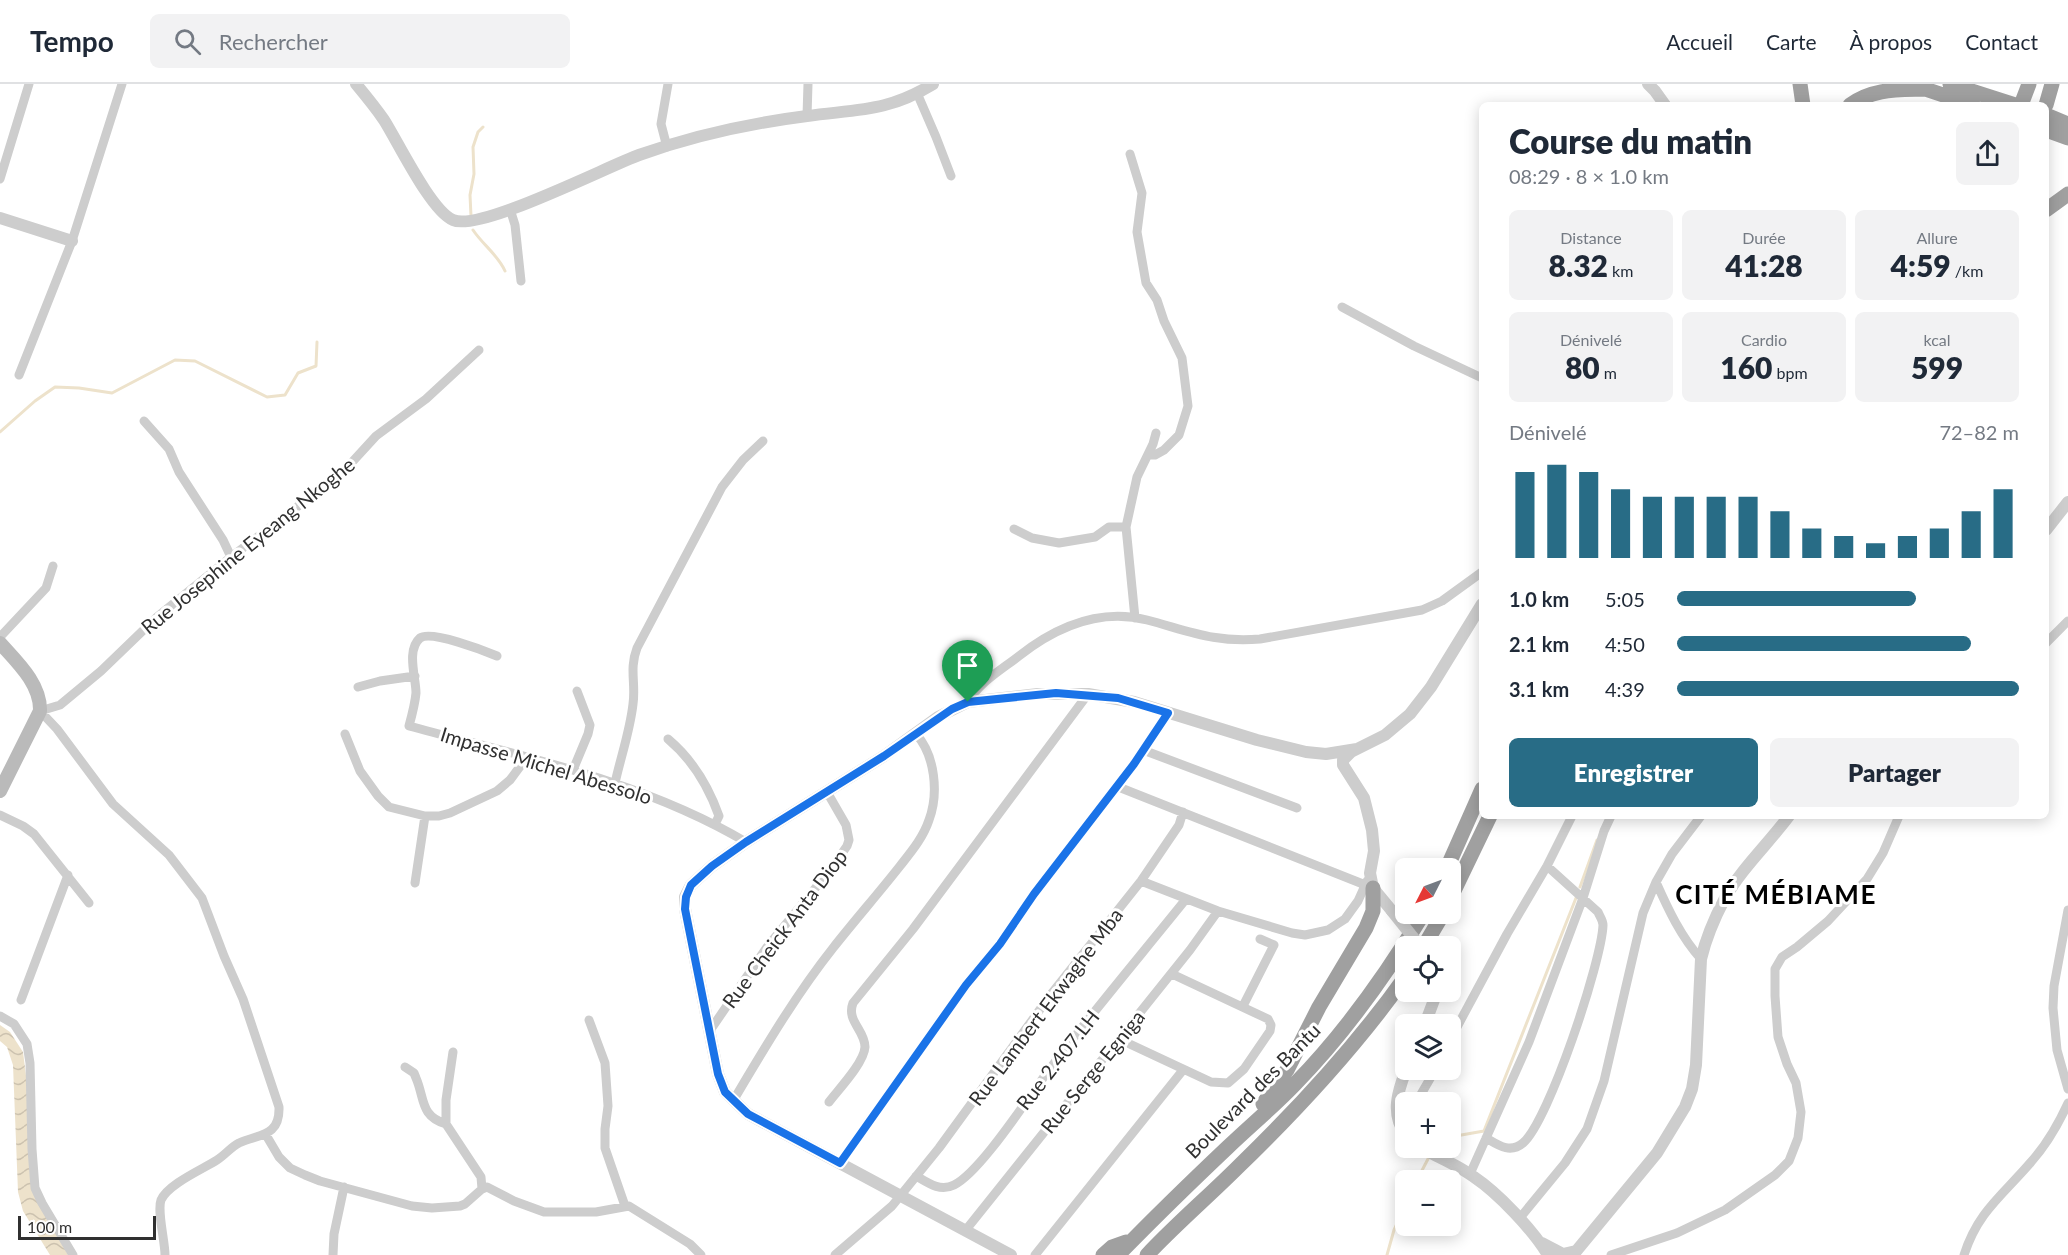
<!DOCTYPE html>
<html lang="fr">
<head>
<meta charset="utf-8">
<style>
	body { margin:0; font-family:Lato,sans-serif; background:#f2f2f3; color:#1f2937; height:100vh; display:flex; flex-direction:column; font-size:22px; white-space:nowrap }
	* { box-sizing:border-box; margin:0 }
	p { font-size:20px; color:#747a83 }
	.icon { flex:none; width:33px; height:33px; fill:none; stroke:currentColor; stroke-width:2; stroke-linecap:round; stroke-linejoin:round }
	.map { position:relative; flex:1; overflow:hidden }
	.sheet { position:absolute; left:1479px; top:18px; width:570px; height:717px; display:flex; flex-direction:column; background:#fff; border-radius:9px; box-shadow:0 3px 15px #0003 }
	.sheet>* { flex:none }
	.needle { width:39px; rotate:228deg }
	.buttons { position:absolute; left:1395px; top:774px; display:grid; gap:12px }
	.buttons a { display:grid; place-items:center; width:66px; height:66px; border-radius:9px; background:#fff; box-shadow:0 3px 15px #0003; font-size:30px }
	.scale { position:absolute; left:18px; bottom:15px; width:138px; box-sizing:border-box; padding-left:6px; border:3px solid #303030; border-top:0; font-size:16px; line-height:21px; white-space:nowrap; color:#303030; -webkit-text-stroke:4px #fff; paint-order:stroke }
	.pin { position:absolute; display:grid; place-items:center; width:51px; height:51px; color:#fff; margin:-62px -26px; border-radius:50% 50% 50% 0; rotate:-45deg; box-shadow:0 0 6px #0007 }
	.pin .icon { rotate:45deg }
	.round { display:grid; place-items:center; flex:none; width:63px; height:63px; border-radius:9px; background:#f2f2f3 }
	.headline { display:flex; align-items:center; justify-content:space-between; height:102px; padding:0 30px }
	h1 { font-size:33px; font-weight:800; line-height:45px }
	.stats { display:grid; grid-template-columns:repeat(3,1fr); gap:9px; height:102px; padding:6px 30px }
	.stats div { display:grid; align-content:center; border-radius:9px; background:#f2f2f3; text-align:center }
	.stats b { font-size:30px; font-weight:800 }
	.stats small { font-size:16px; font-weight:400 }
	.stats p { font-size:16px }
	.chart { height:168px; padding:12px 30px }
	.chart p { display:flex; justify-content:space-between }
	.chart svg { width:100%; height:108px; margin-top:6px; stroke:#286c86; stroke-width:6 }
	.primary-button { display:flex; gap:12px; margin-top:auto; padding:12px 30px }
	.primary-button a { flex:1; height:69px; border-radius:9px; background:#286c86; color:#fff; font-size:24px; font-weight:800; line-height:69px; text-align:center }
	.primary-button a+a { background:#f2f2f3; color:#1f2937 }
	ul { padding:0 30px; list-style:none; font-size:20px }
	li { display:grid; grid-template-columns:96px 72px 1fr; align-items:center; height:45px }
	li i { height:15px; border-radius:8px; background:#286c86 }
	header { display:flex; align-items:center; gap:36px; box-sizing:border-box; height:84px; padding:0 30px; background:#fff; border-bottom:2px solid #e0e1e3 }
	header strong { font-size:28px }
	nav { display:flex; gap:33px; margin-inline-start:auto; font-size:21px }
	.search { width:420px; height:54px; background:#f2f2f3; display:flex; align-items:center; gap:15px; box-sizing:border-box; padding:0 21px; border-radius:9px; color:#747a83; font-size:22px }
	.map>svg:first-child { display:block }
	.water { fill:url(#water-waves) }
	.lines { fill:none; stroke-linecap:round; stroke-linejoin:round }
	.stream { stroke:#ede2cb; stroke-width:3 }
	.minor { stroke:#cdcdcd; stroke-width:9 }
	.tertiary { stroke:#cdcdcd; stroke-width:12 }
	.secondary { stroke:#bababa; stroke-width:14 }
	.trunk { stroke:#a0a0a0; stroke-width:15 }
	.tertiary-bridge { stroke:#cdcdcd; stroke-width:12 }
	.route-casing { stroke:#fff; stroke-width:12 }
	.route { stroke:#1a73e8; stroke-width:8 }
	.labels { text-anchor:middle; stroke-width:6; stroke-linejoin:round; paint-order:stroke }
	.street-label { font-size:20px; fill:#303030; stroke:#fff }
	.district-label { font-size:26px; font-weight:bold; letter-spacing:1.5px; fill:#000; stroke:#fff }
</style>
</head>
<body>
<header>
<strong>Tempo</strong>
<div class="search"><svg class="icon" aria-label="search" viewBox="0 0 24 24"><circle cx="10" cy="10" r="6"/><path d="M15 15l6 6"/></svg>Rechercher</div>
<nav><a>Accueil</a><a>Carte</a><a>À propos</a><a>Contact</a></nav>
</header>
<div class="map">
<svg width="2068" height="1171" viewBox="0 0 2068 1171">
	<defs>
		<pattern id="water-waves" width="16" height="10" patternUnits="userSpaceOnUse" patternTransform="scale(1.5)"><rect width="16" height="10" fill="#ede2cb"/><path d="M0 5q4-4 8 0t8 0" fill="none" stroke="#ccc2af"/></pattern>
	</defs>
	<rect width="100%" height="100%" fill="#fff"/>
	<path class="water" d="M0,941L10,948L23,968L27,999L32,1104L68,1171H50L23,1127L18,1108L13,981L7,963L0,957Z"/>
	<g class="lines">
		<path class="stream" d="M471,132L470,111L474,90L473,63L478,48L483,43
			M473,146C483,161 498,171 505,187
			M0,348L35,317L55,303L79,304L112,309L175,276L195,277L267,313L285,311L298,289L316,282L317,258
			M1580,803L1597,756
			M1450,1053L1484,1047L1576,814
			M1417,1096L1429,1073
			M1387,1171L1394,1146L1406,1121"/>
		<path class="minor" d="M917,9L936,53L951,92
			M807,32L808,0
			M667,63L661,40L668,0
			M1130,70L1142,109L1137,148L1146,199L1157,216L1164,237L1182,274L1188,322L1179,351L1164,366L1155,371H1148
			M0,95L29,0
			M510,125L515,141L521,197
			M1342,223L1414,262L1482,294
			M19,291L72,157L122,0
			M144,337L169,365L179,388L223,456L231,473
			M1014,445L1032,454L1059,459L1095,453L1109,443H1126
			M1135,534L1126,443L1137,393L1153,360L1156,349
			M0,553L46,504L53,482
			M2046,559L2068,537
			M497,572C485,567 431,546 420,554C406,566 416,594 416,609C415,620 412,631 409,642C524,673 643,697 746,758
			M358,603L380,597L415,592
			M968,618C980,598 1001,586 1019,572C1056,543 1100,524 1147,536C1189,547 1215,559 1260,555L1422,526L1442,517L1482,488
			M345,650L360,687L378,712L389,723L425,732H439L450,729L497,707L510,696L527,673
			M668,655C693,676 708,701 719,732L715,740
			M1143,666L1297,724
			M573,686L588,650L590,641L577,607
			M615,699C621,672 630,647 633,620C636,600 629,585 637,564L722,403L743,376L763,357
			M1116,702L1373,804
			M0,731L23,742L34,750L89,819
			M1141,797L1218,827L1292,849L1305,851L1328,846L1345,835L1358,817L1367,797
			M1656,798C1668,825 1681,853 1701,875
			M415,799L425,732
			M2068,826L2054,902L2053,924L2057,966L2068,1005
			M21,916L68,791
			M1243,922L1274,861L1260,855
			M0,932L14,940L27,960L30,979L32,1065L35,1104L42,1119L73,1171
			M589,936L605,979L608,1022L605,1045V1064L625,1122
			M709,948L767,863L831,785L847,762L849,756L846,741L827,708
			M1119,955L1211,998L1228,999L1244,985L1270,947L1271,941L1268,935L1172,890
			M1450,956L1507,850L1547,782L1572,732
			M405,983L414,989L416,994C425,1015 420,1032 446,1040L481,1093L482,1105
			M1420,1012L1435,986
			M733,1017C764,965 795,912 833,864C855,836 878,810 900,782C911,768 923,754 929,736C939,709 935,671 916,650
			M829,1018C838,1006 864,979 865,963C865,946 846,937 853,919L913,845L1088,610
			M446,1040V1016L453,968
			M266,1051L279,1073L290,1084L305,1091L320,1097L412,1122L432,1124L460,1122L465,1120L482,1105L487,1103L514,1117L544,1128H596L629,1122L690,1160L701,1171
			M1486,1054C1498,1061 1510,1070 1523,1059C1549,1037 1602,876 1603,841C1603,836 1600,833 1598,828L1547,782
			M840,1079L869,1036L899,997L939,937L1000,860L1034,810L1134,680L1168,629
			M1470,1090L1529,958L1583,814L1604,747L1611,732
			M916,1092C928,1099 940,1108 954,1101C981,1088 1031,1009 1052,982C1095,925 1141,871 1186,815
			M1519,1135L1565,1079L1587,1045L1604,997L1643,829L1656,798L1672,770L1701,732
			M965,1147L1190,866L1218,827
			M165,1171C165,1157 157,1127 161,1116C168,1100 203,1085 217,1076C225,1071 231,1063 239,1059C259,1050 280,1053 279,1023L243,915L224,872L202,814L169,771L113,720L57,645L40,627L60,621L101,587L157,533L231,473L343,388L376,352L426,315L479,266
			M333,1171L334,1150L344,1103
			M835,1171L892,1122L939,1064L1052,909L1141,797L1179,741L1183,728
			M1035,1171L1183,986
			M1611,1171L1677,1149L1725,1126L1775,1091L1789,1077L1798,1054L1801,1028L1796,999L1787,980L1778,953L1775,912V885L1782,873L1797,863L1828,837L1867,795L1883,769L1899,732
			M1964,1171C1978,1127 2003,1111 2031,1078C2047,1060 2058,1041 2068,1019"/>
		<path class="tertiary" d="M356,0C366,12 375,23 384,36C398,58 431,127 453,136C479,148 606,83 639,71C692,52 752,39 807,32C859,25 887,28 933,0
			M1648,0L1655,7L1665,21
			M0,134L72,157
			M2046,446L2068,418
			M1392,827L1373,804L1370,789L1374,767L1372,746L1364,714L1343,681V676L1351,668L1385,651L1410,630L1431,603L1482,520
			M1425,940L1437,908
			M1406,1051C1390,1030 1398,1007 1406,986
			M1421,1064C1438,1073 1458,1081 1474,1093C1498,1109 1533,1146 1548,1171
			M1542,1159L1563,1170L1576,1167
			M1011,1171L748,1030L725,1008L718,990L685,825V813L691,801L712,782L746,758L884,672L938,633L968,618L1038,610H1088L1134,618L1257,656L1306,668L1326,670L1357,665
			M1573,1171L1657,1069L1685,1023L1692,1005L1696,981L1701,875C1706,854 1715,833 1725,814C1742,784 1768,760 1789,732"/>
		<path class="secondary" d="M0,559C17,578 41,600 40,627L0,707"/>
		<path class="trunk" d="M1800,0L1803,21
			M1950,0L2015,21
			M1919,3L1973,21
			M1850,21C1873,4 1899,6 1926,5
			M2021,21L2029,0
			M2046,21L2052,0
			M2046,31L2068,40
			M2046,46L2068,54
			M2046,126L2068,110
			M1447,784L1482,705
			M1450,815L1490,732
			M1424,862L1443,830
			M1263,1020L1287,986L1319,923L1366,844L1373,827V804
			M1103,1171L1112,1163L1126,1158
			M1118,1171C1154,1134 1191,1098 1228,1063C1250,1042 1274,1022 1295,1000C1345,949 1386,891 1423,830
			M1147,1171C1176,1140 1209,1112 1239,1082C1300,1023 1357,961 1406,892"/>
		<path class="tertiary-bridge" d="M1392,827L1420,862"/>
	</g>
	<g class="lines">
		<g class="route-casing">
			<path id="route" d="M1056,609L1118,614L1168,629L1134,680L1034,810L1000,860L966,901L840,1079L748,1030L725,1008L718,990L685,825L686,813L691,801L712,782L746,758L884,672L952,625L968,618Z"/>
		</g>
		<use href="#route" class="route"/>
	</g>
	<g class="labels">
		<g class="street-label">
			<text transform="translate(248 462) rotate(-39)" y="7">Rue Josephine Eyeang Nkoghe</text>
			<text transform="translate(546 682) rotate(17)" y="7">Impasse Michel Abessolo</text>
			<text transform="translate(785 845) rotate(-53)" y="7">Rue Cheick Anta Diop</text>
			<text transform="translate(1046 923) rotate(-53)" y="7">Rue Lambert Ekwaghe Mba</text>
			<text transform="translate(1058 976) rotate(-52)" y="7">Rue 2.407.LH</text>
			<text transform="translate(1093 988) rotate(-51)" y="7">Rue Serge Egniga</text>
			<text transform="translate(1253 1007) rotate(-45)" y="7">Boulevard des Bantu</text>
		</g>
		<g class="district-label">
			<text x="1776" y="820">CITÉ MÉBIAME</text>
		</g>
	</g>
</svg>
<div class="buttons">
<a><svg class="needle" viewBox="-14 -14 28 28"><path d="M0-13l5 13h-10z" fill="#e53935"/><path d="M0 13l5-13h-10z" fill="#747a83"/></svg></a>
<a><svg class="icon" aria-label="locate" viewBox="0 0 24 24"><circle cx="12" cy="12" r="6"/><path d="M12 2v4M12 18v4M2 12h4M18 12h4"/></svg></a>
<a><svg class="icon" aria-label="layers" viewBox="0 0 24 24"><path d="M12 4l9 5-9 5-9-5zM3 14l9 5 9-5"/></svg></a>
<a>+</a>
<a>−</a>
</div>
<div class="scale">100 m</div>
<div class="pin" style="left:968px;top:618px;background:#1e9e55"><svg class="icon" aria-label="arrive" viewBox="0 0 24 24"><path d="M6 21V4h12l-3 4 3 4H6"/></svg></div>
<section class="sheet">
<div class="headline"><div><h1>Course du matin</h1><p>08:29 · 8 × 1.0 km</p></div><a class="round"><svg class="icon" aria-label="share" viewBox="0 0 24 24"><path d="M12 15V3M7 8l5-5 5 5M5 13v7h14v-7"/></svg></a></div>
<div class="stats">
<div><p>Distance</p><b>8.32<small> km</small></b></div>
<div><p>Durée</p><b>41:28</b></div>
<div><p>Allure</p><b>4:59<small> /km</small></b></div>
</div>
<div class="stats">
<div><p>Dénivelé</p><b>80<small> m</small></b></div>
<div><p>Cardio</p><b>160<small> bpm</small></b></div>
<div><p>kcal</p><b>599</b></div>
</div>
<div class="chart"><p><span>Dénivelé</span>72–82 m</p>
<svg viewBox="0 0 160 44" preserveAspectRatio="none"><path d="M5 44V9M15 44V6M25 44V9M35 44V16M45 44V19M55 44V19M65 44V19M75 44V19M85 44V25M95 44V32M105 44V35M115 44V38M125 44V35M135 44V32M145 44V25M155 44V16"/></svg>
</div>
<ul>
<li><b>1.0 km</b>5:05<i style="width:70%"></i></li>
<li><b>2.1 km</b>4:50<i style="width:86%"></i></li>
<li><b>3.1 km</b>4:39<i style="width:100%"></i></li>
</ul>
<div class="primary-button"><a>Enregistrer</a><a>Partager</a></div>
</section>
</div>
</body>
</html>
